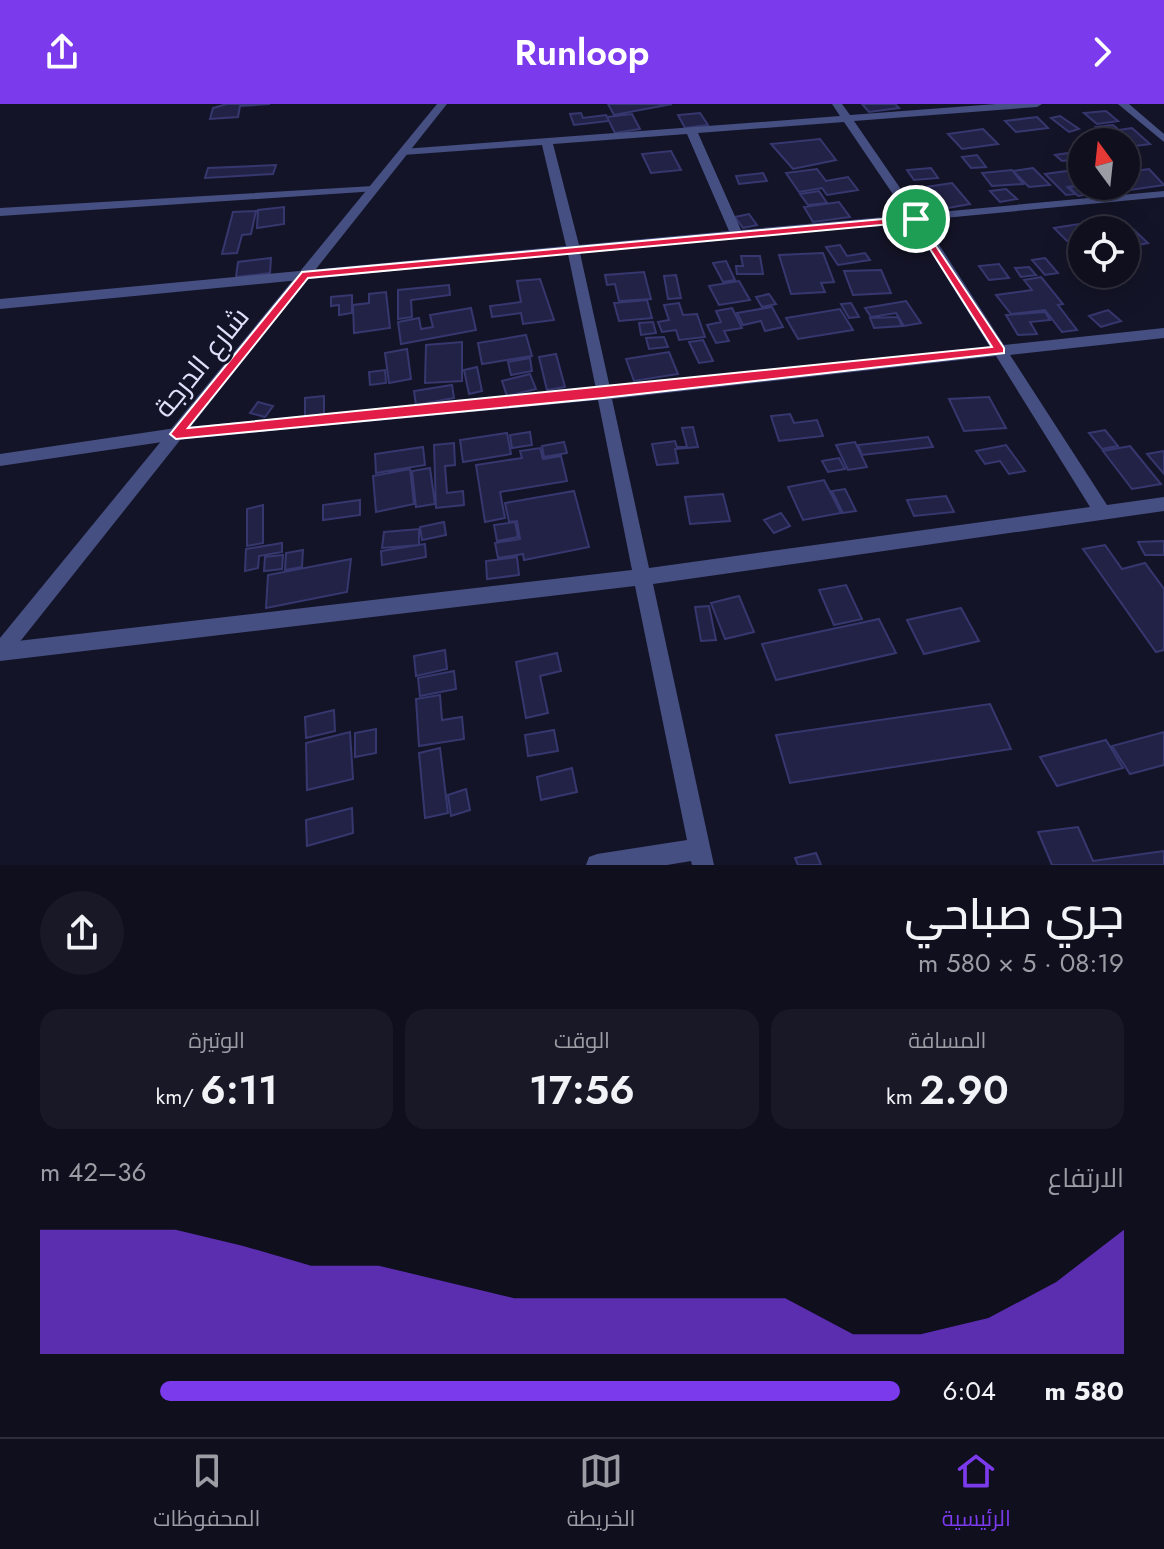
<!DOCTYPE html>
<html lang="ar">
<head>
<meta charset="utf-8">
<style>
	body { margin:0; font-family:Jost,Cairo,sans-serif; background:#181827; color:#f1f3f6; direction:rtl; height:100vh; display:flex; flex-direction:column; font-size:30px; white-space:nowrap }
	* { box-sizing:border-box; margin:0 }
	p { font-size:26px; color:#9b9ca4 }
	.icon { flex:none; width:44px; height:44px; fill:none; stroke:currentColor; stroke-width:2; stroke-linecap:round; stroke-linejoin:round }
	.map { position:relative; height:761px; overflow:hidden; direction:ltr }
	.sheet { display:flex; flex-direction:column; background:#0f0f1e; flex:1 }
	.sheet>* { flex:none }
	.needle { width:52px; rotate:345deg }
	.fabs { position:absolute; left:1068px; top:24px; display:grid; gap:16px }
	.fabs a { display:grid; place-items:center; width:72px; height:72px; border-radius:50%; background:#0f0f1e; box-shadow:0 8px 32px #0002,0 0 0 2px #2f2f3c; font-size:40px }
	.pin { position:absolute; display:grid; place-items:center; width:68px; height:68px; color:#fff; margin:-34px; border:4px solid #fff; border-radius:50%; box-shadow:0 2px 8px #0007 }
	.round { display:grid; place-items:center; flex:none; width:84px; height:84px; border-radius:42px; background:#181827 }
	.summary { display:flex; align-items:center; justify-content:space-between; height:136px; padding:0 40px }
	h1 { font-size:44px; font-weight:600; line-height:60px }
	.figures { display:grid; grid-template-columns:repeat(3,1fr); gap:12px; height:136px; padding:8px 40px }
	.figures div { display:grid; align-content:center; border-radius:20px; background:#181827; text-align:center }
	.figures b { font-size:40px; font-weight:600 }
	.figures small { font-size:22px; font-weight:400 }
	.figures p { font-size:22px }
	.chart { height:224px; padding:16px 40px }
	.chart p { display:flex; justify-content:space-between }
	.chart svg { width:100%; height:144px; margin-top:8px; fill:#7c3aed; opacity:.7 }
	ul { padding:0 40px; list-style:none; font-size:26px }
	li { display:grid; grid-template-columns:128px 96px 1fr; align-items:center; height:60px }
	li i { height:20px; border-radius:10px; background:#7c3aed }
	header { display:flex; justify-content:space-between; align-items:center; height:104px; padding:0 40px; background:#7c3aed; color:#fff; font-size:36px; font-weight:600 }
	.menu { display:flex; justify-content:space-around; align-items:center; height:112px; border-top:2px solid #2f2f3c; background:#0f0f1e; font-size:22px; color:#9b9ca4 }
	.menu a { display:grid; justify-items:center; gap:4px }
	.menu .current { color:#7c3aed }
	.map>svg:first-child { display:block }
	.building { fill:#222246; stroke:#37376f; stroke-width:2 }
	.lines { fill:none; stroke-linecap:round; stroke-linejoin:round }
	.minor { fill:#454f81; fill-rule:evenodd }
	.tertiary { fill:#454f81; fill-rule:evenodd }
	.route { fill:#e11d48; stroke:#fff; stroke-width:2; fill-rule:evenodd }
	.labels { text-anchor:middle; stroke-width:6; stroke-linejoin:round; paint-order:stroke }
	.street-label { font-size:28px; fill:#dfe1fb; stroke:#141428 }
</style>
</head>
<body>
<header><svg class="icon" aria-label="forward" viewBox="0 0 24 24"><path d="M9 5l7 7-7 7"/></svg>Runloop<svg class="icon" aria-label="share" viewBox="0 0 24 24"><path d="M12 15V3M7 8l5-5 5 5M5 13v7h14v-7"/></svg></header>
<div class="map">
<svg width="1164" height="761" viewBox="0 0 1164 761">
	<rect width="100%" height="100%" fill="#141428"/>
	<path class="building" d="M227,0H270L240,2L238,13L210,15L213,4Z
		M608,0H672L614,11Z
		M862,0H895L899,4L869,8Z
		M1106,7L1118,17L1097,20L1084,9Z
		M581,9L583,14L606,11L609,17L574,21L570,10Z
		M700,9L708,21L685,24L678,11Z
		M632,10L640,25L615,29L607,13Z
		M1060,12L1079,25L1069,28L1051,14Z
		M1037,13L1048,24L1016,28L1005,17Z
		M1113,21L1119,26L1132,24L1150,40L1135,42L1126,34L1111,36L1096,23Z
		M983,25L998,40L962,45L948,30Z
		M820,35L836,56L793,65L771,40Z
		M671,47L681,66L651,69L642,50Z
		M1075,48L1082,54V63L1071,56L1062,57L1055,51Z
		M977,51L986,63L971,64L962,53Z
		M276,61L273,70L205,74L208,64Z
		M931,64L938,74L914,76L907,66Z
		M1033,64L1050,81L1029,83L1013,67Z
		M817,65L826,77L848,73L858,86L827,91L822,84L799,88L786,69Z
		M1082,65V80L1067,83L1075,90L1066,91L1045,70Z
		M1149,65L1164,81L1130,86L1125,82L1126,68Z
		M1012,66L1023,80L992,82L982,69Z
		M763,69L767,77L739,80L736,72Z
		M952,79L970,100L937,106L919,84Z
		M1089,82L1096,89L1078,92L1069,83Z
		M1006,85L1017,95L1000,98L990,87Z
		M819,87L827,99L808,101L800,90Z
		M839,98L850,113L813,118L804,103Z
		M284,103V120L257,124L258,106Z
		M256,107L251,130L242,131L237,149L222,150L233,108Z
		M749,110L757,121L743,124L735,113Z
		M1112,115L1123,124L1106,126L1097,118Z
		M1079,120L1086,126H1082V134L1067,137L1054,124Z
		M1133,125L1148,139L1126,143L1124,126Z
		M840,141L847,152L865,149L870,156L838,161L826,143Z
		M823,149L834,178L821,179L825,188L791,190L779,151Z
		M741,152H760L763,170H737L736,162H743Z
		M271,154L270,169L236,173L238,158Z
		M1045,154L1058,169L1045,171L1032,156Z
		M726,157L735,176L723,178L713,159Z
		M999,160L1009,174L989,176L979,162Z
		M1029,163L1036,171L1021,173L1015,164Z
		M881,166L891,189L853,191L844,167Z
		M644,168L651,195L619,197L615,180L607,181L605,171Z
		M676,171L681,194L668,195L664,172Z
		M1041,173L1063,200L1058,201L1077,226L1062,228L1045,206L1011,210L996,191L1032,186L1024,176Z
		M540,175L554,216L523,220L521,209L492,213L490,202L521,198L517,177Z
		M739,177L750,196L719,201L709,182Z
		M449,181L450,191L411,196L412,213L398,215V186Z
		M386,188L390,224L354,229L353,201L369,199V190Z
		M769,190L776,200L762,203L756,193Z
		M352,191V209L339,211V201L331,202V193Z
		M647,196L652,214L619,217L614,199Z
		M906,197L921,219L904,222L896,209L871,213L865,204Z
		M679,199L683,211L697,210L705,233L679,236L676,226L662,228L658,218L669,216L664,201Z
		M851,199L859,213L849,214L841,200Z
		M772,203L783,223L765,227L761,217L743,221L737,209Z
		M471,204L476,226L401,240L398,218L419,214L421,225L433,223L430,211Z
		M732,204L742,224L724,227L729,237L716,239L707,221L721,218L716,207Z
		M840,205L853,226L798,235L786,214Z
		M1108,206L1121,217L1101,223L1089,212Z
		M1045,208L1050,216L1030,218L1037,230L1018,231L1006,211Z
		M898,213L902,222L874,224L870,214Z
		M653,218L656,229L641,231L639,219Z
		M526,231L532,252L482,260L478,239Z
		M664,233L668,243L649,245L646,234Z
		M703,236L713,257L699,259L689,238Z
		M462,238V277L425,279L426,241Z
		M407,245L411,275L389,279L385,249Z
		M669,248L678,270L634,277L626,255Z
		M556,250L565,283L547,286L539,253Z
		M530,254L532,267L511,271L508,258Z
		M477,263L482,287L469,290L464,266Z
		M385,266L386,279L370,281L369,268Z
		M530,270L536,285L507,292L502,277Z
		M452,281L454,294L416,301L414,287Z
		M324,292V310L305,313V294Z
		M989,293L1006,324L964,327L949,295Z
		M258,298L273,302L265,313L250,309Z
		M790,310L794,319L817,316L823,332L779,337L771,312Z
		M693,323L698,343L675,345L678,359L657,361L652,340L675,337L677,343H687L682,324Z
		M1105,326L1118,342L1102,345L1089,329Z
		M530,328L532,341L512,344L510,331Z
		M507,329L511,350L463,358L460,336Z
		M928,333L933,343L862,351L858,341Z
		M564,338L567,349L544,353L542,342Z
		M855,338L867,363L848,366L836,341Z
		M454,339L455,361L445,362L447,389L463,387L464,401L436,404L434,341Z
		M1006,341L1025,367L1009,370L1000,357L985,360L976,347Z
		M1130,342L1161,380L1132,385L1103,347Z
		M423,343L425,361L376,369L375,350Z
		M540,344L543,355L561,352L567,377L500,388L505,414L485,418L476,361L522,354L520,347Z
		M1164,347V370L1147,350Z
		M839,354L845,365L828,368L822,357Z
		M430,364L435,400L416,403L412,367Z
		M410,365L414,400L376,408L373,372Z
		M824,376L841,409L803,416L788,383Z
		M845,385L856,407L843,409L832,387Z
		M574,387L589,443L524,456L523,450L498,454L495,439L520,435L517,417L509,418L505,399Z
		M723,390L730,417L690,420L685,393Z
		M946,392L954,408L914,412L907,396Z
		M360,396V411L323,416V401Z
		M263,401V439L247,442V405Z
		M781,409L790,422L774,429L764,416Z
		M444,418L446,431L422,436L420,423Z
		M515,418L518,433L497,437L494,421Z
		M419,425V441L382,444L384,428Z
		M1164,437V451H1145L1138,438Z
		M282,439V448L259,452L258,464L245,467L246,445Z
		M425,440L426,453L382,461L381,447Z
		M1105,441L1122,465L1145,459L1164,485V546L1156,548L1083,445Z
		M303,446L302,463L285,466L286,449Z
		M283,451L282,465L264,467L265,453Z
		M517,453L519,471L487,475L486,457Z
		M351,455L347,488L266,504L268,471Z
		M846,481L862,515L834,521L819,486Z
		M739,492L754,528L725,535L711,499Z
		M709,502L716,536L701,537L695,503Z
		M961,504L979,537L924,550L907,516Z
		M879,515L896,549L776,576L762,540Z
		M445,546L447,565L416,572L414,552Z
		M557,549L561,567L540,572L548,609L526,614L516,558Z
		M454,567L456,585L420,592L418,574Z
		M440,591L442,616L462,613L464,635L419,642L416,595Z
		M990,600L1011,645L790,679L776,631Z
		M334,606L335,627L306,634L305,613Z
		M376,625V649L355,653V629Z
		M554,626L558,647L528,652L525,631Z
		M350,628L353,675L307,686L306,639Z
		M1164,628V661L1130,670L1112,642Z
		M1106,636L1123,664L1057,682L1040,653Z
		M440,644L448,709L425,714L419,649Z
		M572,664L577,688L541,696L537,673Z
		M466,685L470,706L451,712L448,691Z
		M352,704L353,729L307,742L306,716Z
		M1078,723L1093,757L1164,747V761H1052L1038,728Z
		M816,749L821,761H798L795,754Z"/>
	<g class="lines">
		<path class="minor" d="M832,0H842L850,11L996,0H1042L1037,3L854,17L918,110L1164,87V93L923,116L1004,241L1164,224V234L1010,251L1107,401L1164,393V407L653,480L714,761H692L691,757L667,761H586L589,753L597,750L687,736L635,482L0,557V539L632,466L598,296L176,336L0,362V350L176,324L596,285L568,150L0,205V195L566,142L542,41L403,51L398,48L403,45L840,12ZM844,18L907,111L741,126L698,29ZM687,30L729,127L579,141L553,40ZM912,118L990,243L610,284L580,149ZM996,252L1090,403L649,464L612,295Z
			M1118,0H1129L1164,30V38Z
			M373,82L379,85L377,87L0,112V104Z"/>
		<path class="tertiary" d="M437,0H447L7,554L0,557V534Z"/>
	</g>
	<path class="route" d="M916,112L1004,244V249L603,294L176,335L170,330L302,168ZM913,118L992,243L188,324L308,174Z"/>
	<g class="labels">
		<g class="street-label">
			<text transform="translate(201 258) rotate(-51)" y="10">شارع الدرجة</text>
		</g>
	</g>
</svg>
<div class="fabs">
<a><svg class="needle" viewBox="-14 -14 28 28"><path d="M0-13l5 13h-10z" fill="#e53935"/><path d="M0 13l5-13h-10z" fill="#9b9ca4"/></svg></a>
<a><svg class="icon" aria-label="locate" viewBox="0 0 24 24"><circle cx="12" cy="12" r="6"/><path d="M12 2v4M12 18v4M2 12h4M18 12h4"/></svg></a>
</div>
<div class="pin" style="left:916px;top:115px;background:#1e9e55"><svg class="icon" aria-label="arrive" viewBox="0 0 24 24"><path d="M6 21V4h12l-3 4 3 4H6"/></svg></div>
</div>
<section class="sheet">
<div class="summary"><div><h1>جري صباحي</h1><p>08:19 · 5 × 580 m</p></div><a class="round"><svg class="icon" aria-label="share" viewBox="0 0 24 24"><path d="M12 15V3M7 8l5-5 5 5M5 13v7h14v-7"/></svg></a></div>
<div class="figures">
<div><p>المسافة</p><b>2.90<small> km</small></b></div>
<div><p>الوقت</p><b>17:56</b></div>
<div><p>الوتيرة</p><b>6:11<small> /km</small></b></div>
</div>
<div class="chart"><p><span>الارتفاع</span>36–42 m</p>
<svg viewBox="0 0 160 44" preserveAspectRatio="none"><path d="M0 44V6L10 6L20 6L30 11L40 17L50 17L60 22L70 27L80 27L90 27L100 27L110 27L120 38L130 38L140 33L150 22L160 6V44z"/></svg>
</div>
<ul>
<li><b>580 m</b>6:04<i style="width:86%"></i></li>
</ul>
</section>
<nav class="menu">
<a class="current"><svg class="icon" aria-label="home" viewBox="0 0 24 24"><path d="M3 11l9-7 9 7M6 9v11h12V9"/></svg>الرئيسية</a>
<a><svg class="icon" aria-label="map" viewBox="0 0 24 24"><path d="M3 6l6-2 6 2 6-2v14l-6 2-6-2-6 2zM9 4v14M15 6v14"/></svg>الخريطة</a>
<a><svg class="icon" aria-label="saved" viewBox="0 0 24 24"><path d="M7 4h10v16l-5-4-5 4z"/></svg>المحفوظات</a>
</nav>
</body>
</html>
